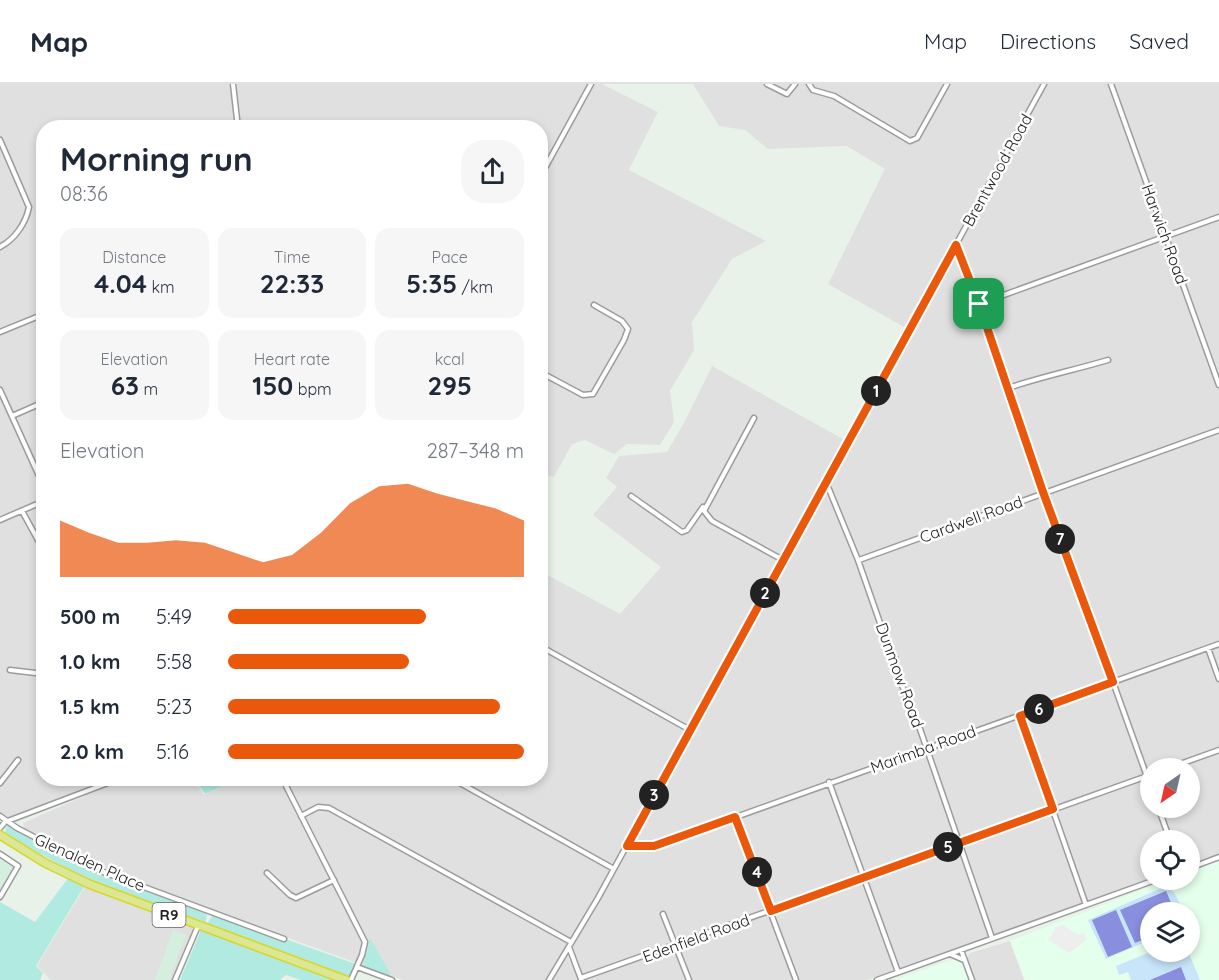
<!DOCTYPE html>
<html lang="en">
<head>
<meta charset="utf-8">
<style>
	body { margin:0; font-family:Quicksand,sans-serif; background:#f6f6f7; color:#1f2937; height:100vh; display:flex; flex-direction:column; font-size:22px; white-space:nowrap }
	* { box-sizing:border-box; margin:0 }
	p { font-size:20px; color:#747a83 }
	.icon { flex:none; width:33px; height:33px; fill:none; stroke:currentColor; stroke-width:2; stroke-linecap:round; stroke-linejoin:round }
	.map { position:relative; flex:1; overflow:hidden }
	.details { position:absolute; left:36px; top:36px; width:512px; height:666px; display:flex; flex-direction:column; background:#fff; border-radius:24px; box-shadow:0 3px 9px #0003 }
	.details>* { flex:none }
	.needle { width:39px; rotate:214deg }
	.controls { position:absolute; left:1140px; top:674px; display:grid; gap:12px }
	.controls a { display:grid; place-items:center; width:60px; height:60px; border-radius:50%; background:#fff; box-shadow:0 3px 9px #0003; font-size:30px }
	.pin { position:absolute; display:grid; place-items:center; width:51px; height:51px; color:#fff; margin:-26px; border-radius:12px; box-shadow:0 3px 9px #0006 }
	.km { position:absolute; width:30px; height:30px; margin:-15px; border-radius:50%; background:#222; color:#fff; font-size:16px; line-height:30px; text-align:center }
	.round { display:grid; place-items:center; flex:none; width:63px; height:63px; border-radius:24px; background:#f6f6f7 }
	.summary { display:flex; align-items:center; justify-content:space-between; height:102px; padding:0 24px }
	h1 { font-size:33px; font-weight:700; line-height:45px }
	.stats { display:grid; grid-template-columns:repeat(3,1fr); gap:9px; height:102px; padding:6px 24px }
	.stats div { display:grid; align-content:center; border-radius:15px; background:#f6f6f7; text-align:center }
	.stats b { font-size:26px; font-weight:700 }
	.stats small { font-size:16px; font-weight:400 }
	.stats p { font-size:16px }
	.chart { height:168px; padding:12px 24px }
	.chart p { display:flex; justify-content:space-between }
	.chart svg { width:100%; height:108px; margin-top:6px; fill:#ea580c; opacity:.7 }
	ul { padding:0 24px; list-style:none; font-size:20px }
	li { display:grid; grid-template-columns:96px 72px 1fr; align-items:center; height:45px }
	li i { height:15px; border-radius:8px; background:#ea580c }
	header { display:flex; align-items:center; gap:36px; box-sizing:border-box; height:84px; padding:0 30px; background:#fff; border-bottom:2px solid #e0e1e3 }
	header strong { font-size:28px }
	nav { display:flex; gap:33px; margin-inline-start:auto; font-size:21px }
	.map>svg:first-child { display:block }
	.residential { fill:#dfe0df; fill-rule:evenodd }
	.education { fill:#e5ffed; fill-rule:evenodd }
	.farmland { fill:#d5efdf }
	.grass { fill:#b0eae0 }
	.park { fill:#c8e5f9 }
	.pitch { fill:#898ede }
	.parking { fill:#eee }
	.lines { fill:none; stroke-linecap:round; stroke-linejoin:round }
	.minor-casing { stroke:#9c9c9c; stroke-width:7 }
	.highway-casing { stroke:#d9d62c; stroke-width:10 }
	.minor { stroke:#fff; stroke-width:4 }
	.highway { stroke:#dbe793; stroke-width:7 }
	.route-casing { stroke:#fff; stroke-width:12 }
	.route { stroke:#ea580c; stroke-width:8 }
	.labels { text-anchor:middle; stroke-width:5; stroke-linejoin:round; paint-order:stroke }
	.shield { fill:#fff; stroke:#646464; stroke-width:1.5 }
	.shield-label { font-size:15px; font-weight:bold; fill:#222 }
	.street-label { font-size:16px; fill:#222; stroke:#fff }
</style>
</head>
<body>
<header>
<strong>Map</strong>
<nav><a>Map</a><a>Directions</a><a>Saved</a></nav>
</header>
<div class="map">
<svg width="1219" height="896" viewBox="0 0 1219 896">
	<rect width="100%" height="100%" fill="#e9f2e9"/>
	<path class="residential" d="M0,0H602L658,28L629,86L766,157L732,175L692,238L694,266L670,307L674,338L660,361L627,360L614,370L585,356L572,360L554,393L540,390V44H44V459L39,461L44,470V694L107,695L109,698L6,736L0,731Z
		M693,0H1219V772L1190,782V756H1150V795H1154L867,896H585L570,855L546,896H403L99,785L24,745L23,739L114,699L112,695H194L204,711L242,694H540V487L620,530L661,483L593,431L617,403L606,394L619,372L667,368L685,337L712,282L850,359L911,247L828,200L885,85L847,62L768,65L745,46L719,42ZM1150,684H1190V723H1150Z
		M86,801L196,843L173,896H51L37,882Z
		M1010,857L1024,896H975L967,874L970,869Z
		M566,869L579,896H552Z"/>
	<path class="education" d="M1219,776V896H1025L1010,857L1170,795H1190V787ZM1150,828H1190V867H1150Z
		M955,875L963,879L969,896H895Z"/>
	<path class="farmland" d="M0,773L16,783L0,810Z
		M173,846L186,851L169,896H155Z"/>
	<path class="grass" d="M195,695H239L205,710Z
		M7,741L98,786L207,828L206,838L92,798L22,760L5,748Z
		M69,793L85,801L36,882L43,889L40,896H0V818L35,838Z
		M214,830L356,880L352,892L348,893L210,842L208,838Z
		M201,846L336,896H301L286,891L280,896H180Z
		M370,854L390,889L389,892L363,882Z"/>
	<path class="park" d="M1164,803L1174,808L1184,828H1150V856L1106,875L1088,836Z
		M1153,867H1188L1200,896H1131L1128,888L1119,891L1116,882Z"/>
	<path class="pitch" d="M1166,807L1175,828H1150V853L1135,859L1120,826Z
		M1116,826L1132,863L1108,873L1092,836Z
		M1181,883L1186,896H1150Z"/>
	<path class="parking" d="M1063,841L1078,851L1084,849L1087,855L1069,869L1048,856L1056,843Z"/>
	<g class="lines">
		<g class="minor-casing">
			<path id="minor" d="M233,0L238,44
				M767,0L787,10L795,0
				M809,0L813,6L834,12L910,57L917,54L947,0
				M1111,0L1219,301
				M0,56L29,123C26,139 15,155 0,163
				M540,93L591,0
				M956,161L1150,701
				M979,220L1219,133
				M0,248L44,230
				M540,288L583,311L593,310L624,256L628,245L622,237L594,221
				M1008,304C1041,293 1074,286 1108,276
				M0,306L44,403
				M12,332L44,318
				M754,334L704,427L712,437L783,476
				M826,398L858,476L886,556L895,573L896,587L920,645L992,854
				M631,412L682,448L687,446L703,423
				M22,427L44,467
				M0,436L44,417
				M859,476L1219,346
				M540,562L690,646
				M1208,564L1219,595
				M10,586L44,590
				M1020,632L1086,821
				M1169,684L1219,666
				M282,694L365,858L362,871L351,896
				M451,694L614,785
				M829,698L898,888
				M0,699L18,676
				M1158,723L1170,756
				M0,732L17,744L98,786L284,855
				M301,732L318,723L329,724L571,858
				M735,734L796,896
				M0,744L5,738L121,694
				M627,762L646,763L683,752L1219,560
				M0,770L18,782L0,813
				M1190,784L1219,773
				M267,789L290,811L296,814L334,796
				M663,830L689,896
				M569,863L581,895
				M961,866L972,896
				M950,870L964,876
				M357,883L392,896
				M581,894L1150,691
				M175,896L198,842
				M549,896L598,814L1044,0
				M877,896L1158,795"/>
		</g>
		<g class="highway-casing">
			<path id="highway" d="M0,751L45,779L89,800L346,896"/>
		</g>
		<use href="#minor" class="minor"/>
		<use href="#highway" class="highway"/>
	</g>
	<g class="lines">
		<g class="route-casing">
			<path id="route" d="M956,161L979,220L1043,408L1113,598L1020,632L1053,725L771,827L735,733L654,762H627Z"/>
		</g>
		<use href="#route" class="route"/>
	</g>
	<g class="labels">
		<rect class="shield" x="152.5" y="819" width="33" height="24" rx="4.5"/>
		<g class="shield-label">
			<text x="169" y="836">R9</text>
		</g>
		<g class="street-label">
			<text transform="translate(997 86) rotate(-61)" y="6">Brentwood Road</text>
			<text transform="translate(1165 150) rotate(70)" y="6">Harwich Road</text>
			<text transform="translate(971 435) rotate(-20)" y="6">Cardwell Road</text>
			<text transform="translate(900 591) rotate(70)" y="6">Dunmow Road</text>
			<text transform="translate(923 665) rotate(-20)" y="6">Marimba Road</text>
			<text transform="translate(90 778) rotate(24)" y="6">Glenalden Place</text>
			<text transform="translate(696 854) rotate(-20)" y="6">Edenfield Road</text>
		</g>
	</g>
</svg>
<div class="controls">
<a><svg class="needle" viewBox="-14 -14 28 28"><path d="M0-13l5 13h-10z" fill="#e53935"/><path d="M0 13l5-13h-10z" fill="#747a83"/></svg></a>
<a><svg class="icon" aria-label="locate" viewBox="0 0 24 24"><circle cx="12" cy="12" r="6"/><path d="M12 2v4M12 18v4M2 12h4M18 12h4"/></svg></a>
<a><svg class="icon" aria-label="layers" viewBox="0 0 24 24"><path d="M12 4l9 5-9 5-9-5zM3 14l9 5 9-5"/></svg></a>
</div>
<div class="pin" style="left:979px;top:220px;background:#1e9e55"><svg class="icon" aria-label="arrive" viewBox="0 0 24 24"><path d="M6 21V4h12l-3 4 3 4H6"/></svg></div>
<b class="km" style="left:876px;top:307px">1</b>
<b class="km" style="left:765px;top:509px">2</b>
<b class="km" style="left:654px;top:711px">3</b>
<b class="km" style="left:757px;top:788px">4</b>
<b class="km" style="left:948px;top:763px">5</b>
<b class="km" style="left:1039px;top:625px">6</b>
<b class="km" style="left:1060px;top:455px">7</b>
<section class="details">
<div class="summary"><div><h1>Morning run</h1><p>08:36</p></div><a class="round"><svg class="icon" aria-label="share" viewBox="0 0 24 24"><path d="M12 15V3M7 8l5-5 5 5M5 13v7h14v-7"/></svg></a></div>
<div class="stats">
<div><p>Distance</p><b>4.04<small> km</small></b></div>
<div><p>Time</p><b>22:33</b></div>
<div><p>Pace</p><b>5:35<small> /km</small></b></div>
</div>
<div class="stats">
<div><p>Elevation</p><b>63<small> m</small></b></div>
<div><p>Heart rate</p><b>150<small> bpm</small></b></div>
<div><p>kcal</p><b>295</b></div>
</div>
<div class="chart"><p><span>Elevation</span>287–348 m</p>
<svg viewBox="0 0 160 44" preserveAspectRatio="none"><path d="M0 44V21L10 26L20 30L30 30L40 29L50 30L60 34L70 38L80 35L90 26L100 14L110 7L120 6L130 10L140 13L150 16L160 21V44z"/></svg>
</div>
<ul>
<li><b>500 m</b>5:49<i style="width:67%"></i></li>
<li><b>1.0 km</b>5:58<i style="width:61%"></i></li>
<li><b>1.5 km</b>5:23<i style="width:92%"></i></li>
<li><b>2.0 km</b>5:16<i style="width:100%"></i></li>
</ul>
</section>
</div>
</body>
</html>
